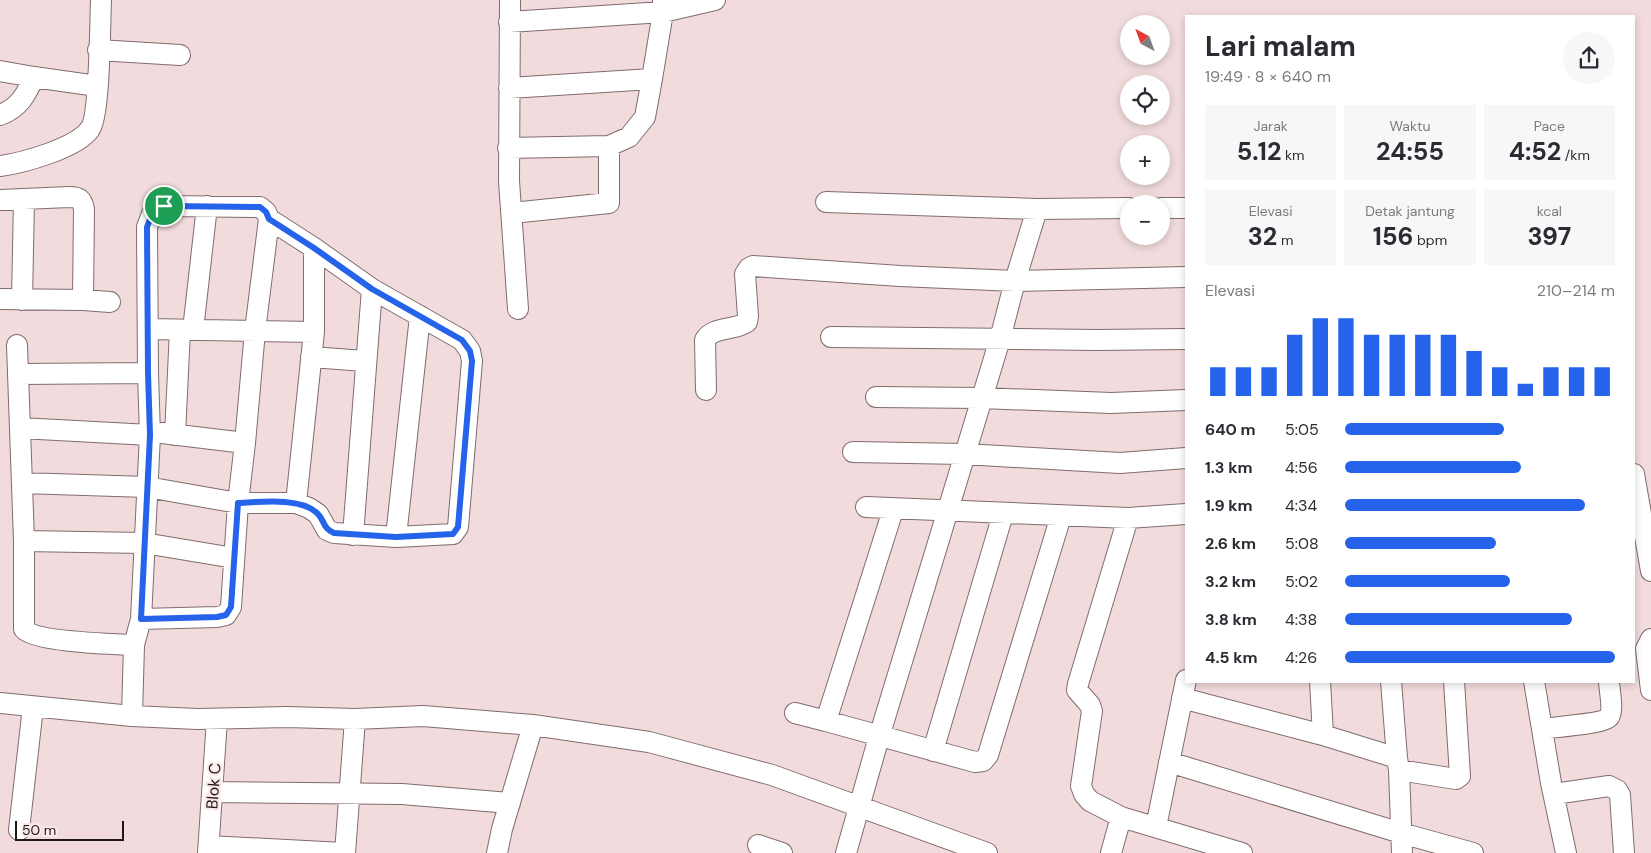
<!DOCTYPE html>
<html lang="id">
<head>
<meta charset="utf-8">
<style>
	body { margin:0; font-family:"DM Sans",sans-serif; background:#f7f7f7; color:#2b2b33; height:100vh; display:flex; flex-direction:column; font-size:19px; white-space:nowrap }
	* { box-sizing:border-box; margin:0 }
	p { font-size:16px; color:#7c7c81 }
	.icon { flex:none; width:28px; height:28px; fill:none; stroke:currentColor; stroke-width:2; stroke-linecap:round; stroke-linejoin:round }
	.map { position:relative; flex:1; overflow:hidden }
	.details { position:absolute; left:1185px; top:15px; width:450px; height:668px; display:flex; flex-direction:column; background:#fff; border-radius:0px; box-shadow:0 2px 8px #0003 }
	.details>* { flex:none }
	.needle { width:32px; rotate:319deg }
	.tools { position:absolute; left:1120px; top:15px; display:grid; gap:10px }
	.tools a { display:grid; place-items:center; width:50px; height:50px; border-radius:50%; background:#fff; box-shadow:0 2px 8px #0003; font-size:25px }
	.scale { position:absolute; left:15px; bottom:12px; width:109px; box-sizing:border-box; padding-left:5px; border:2px solid #1f1718; border-top:0; font-size:14px; line-height:18px; white-space:nowrap; color:#1f1718; -webkit-text-stroke:4px #fce9ea; paint-order:stroke }
	.pin { position:absolute; display:grid; place-items:center; width:42px; height:42px; color:#fff; margin:-21px; border:2px solid #fff; border-radius:50%; box-shadow:0 1px 5px #0007 }
	.round { display:grid; place-items:center; flex:none; width:52px; height:52px; border-radius:26px; background:#f7f7f7 }
	.overview { display:flex; align-items:center; justify-content:space-between; height:85px; padding:0 20px }
	h1 { font-size:28px; font-weight:700; line-height:38px }
	.figures { display:grid; grid-template-columns:repeat(3,1fr); gap:8px; height:85px; padding:5px 20px }
	.figures div { display:grid; align-content:center; border-radius:0px; background:#f7f7f7; text-align:center }
	.figures b { font-size:25px; font-weight:700 }
	.figures small { font-size:14px; font-weight:400 }
	.figures p { font-size:14px }
	.chart { height:140px; padding:10px 20px }
	.chart p { display:flex; justify-content:space-between }
	.chart svg { width:100%; height:90px; margin-top:5px; stroke:#2563eb; stroke-width:6 }
	ul { padding:0 20px; list-style:none; font-size:16px }
	li { display:grid; grid-template-columns:80px 60px 1fr; align-items:center; height:38px }
	li i { height:12px; border-radius:6px; background:#2563eb }
	.map>svg:first-child { display:block }
	.lines { fill:none; stroke-linecap:round; stroke-linejoin:round }
	.minor-casing { stroke:#806c6d; stroke-width:22 }
	.minor { stroke:#fff; stroke-width:20 }
	.route-casing { stroke:#fff; stroke-width:10 }
	.route { stroke:#2563eb; stroke-width:6 }
	.labels { text-anchor:middle; stroke-width:4.5; stroke-linejoin:round; paint-order:stroke }
	.street-label { font-size:16px; fill:#1f1718; stroke:#fce9ea }
</style>
</head>
<body>
<div class="map">
<svg width="1651" height="853" viewBox="0 0 1651 853">
	<rect width="100%" height="100%" fill="#f2dbdc"/>
	<g class="lines">
		<g class="minor-casing">
			<path id="minor" d="M510,0L509,181L518,309
				M509,22L663,12L715,0
				M98,50L180,55
				M0,71L34,77
				M509,88L652,79L663,12V0
				M0,115C19,108 26,95 34,77L97,86
				M508,148L609,146L629,137L645,117L652,79
				M0,166C23,163 77,148 90,129C100,116 100,22 101,0
				M0,200L69,197C79,197 82,199 84,209L83,300
				M826,202L1037,209L1129,208
				M1161,208H1186
				M512,213L609,203V146
				M0,299L83,300L110,302
				M22,300L24,199
				M149,329L314,332
				M193,330L207,206
				M831,337L1097,340L1186,339
				M17,345L24,541V629C35,642 114,644 134,645
				M311,357L365,361
				M18,374L148,373
				M706,390L705,340C713,326 735,331 747,322L748,316L745,274L749,268L753,266L900,276L1015,281L1186,277
				M876,397L981,398L1111,403L1186,400
				M20,428L150,435
				M162,433L245,443
				M175,435L180,330
				M853,452L964,454L1120,463L1186,458
				M1634,474L1651,571
				M22,483L147,487L238,503H296L309,508L318,514L327,530L334,533L396,537L453,534L458,527L472,361L470,351L462,340L372,289L314,248L269,219
				M296,503L314,332V248
				M866,507L1128,518L1186,514
				M893,510L826,721L975,762L983,761L988,755L1061,516
				M1128,518L1078,684L1077,690L1090,705L1092,711L1081,786L1084,794L1090,801L1121,817L1242,853
				M353,535L372,289
				M396,537L420,316
				M24,541L144,543L234,558
				M1651,639L1646,649L1651,690
				M1320,681L1323,735
				M1391,681L1397,758L1399,770L1402,853
				M1534,681L1551,783L1566,853
				M1182,698L1323,735L1397,758
				M0,703L132,716L197,719L287,717L355,719L423,716L533,725L649,742L772,775L987,853
				M795,713L826,721
				M132,716L134,645L141,619L150,435L148,373L147,227L152,214L163,206L260,207L266,212L269,219L255,331L245,443L238,503L231,607L226,615L217,617L141,619
				M1543,729C1554,727 1603,724 1609,717C1614,710 1609,689 1609,681
				M933,751L1003,514
				M1169,762L1401,833L1473,853
				M1399,770L1456,779L1460,776L1454,681
				M212,792L402,794L510,803
				M1554,794L1609,786L1617,790L1620,795L1624,853
				M1156,827L1186,680
				M19,830L33,707
				M758,845L782,853
				M209,846L343,853
				M208,853L217,719
				M345,853L355,719
				M497,853L502,829L533,725
				M846,853L879,737L1000,339L1015,281L1037,209
				M1111,853L1121,817"/>
		</g>
		<use href="#minor" class="minor"/>
	</g>
	<g class="lines">
		<g class="route-casing">
			<path id="route" d="M164,206L260,207L266,212L269,219L314,248L372,289L462,340L470,351L472,361L458,527L453,534L396,537L334,533C322,528 325,520 317,513C300,497 260,502 238,503L231,607L226,615L217,617L141,619L150,435L148,373L147,227L152,214Z"/>
		</g>
		<use href="#route" class="route"/>
	</g>
	<g class="labels">
		<g class="street-label">
			<text transform="translate(213 786) rotate(-86)" y="6">Blok C</text>
		</g>
	</g>
</svg>
<div class="tools">
<a><svg class="needle" viewBox="-14 -14 28 28"><path d="M0-13l5 13h-10z" fill="#e53935"/><path d="M0 13l5-13h-10z" fill="#7c7c81"/></svg></a>
<a><svg class="icon" aria-label="locate" viewBox="0 0 24 24"><circle cx="12" cy="12" r="6"/><path d="M12 2v4M12 18v4M2 12h4M18 12h4"/></svg></a>
<a>+</a>
<a>−</a>
</div>
<div class="scale">50 m</div>
<div class="pin" style="left:164px;top:206px;background:#1e9e55"><svg class="icon" aria-label="arrive" viewBox="0 0 24 24"><path d="M6 21V4h12l-3 4 3 4H6"/></svg></div>
<section class="details">
<div class="overview"><div><h1>Lari malam</h1><p>19:49 · 8 × 640 m</p></div><a class="round"><svg class="icon" aria-label="share" viewBox="0 0 24 24"><path d="M12 15V3M7 8l5-5 5 5M5 13v7h14v-7"/></svg></a></div>
<div class="figures">
<div><p>Jarak</p><b>5.12<small> km</small></b></div>
<div><p>Waktu</p><b>24:55</b></div>
<div><p>Pace</p><b>4:52<small> /km</small></b></div>
</div>
<div class="figures">
<div><p>Elevasi</p><b>32<small> m</small></b></div>
<div><p>Detak jantung</p><b>156<small> bpm</small></b></div>
<div><p>kcal</p><b>397</b></div>
</div>
<div class="chart"><p><span>Elevasi</span>210–214 m</p>
<svg viewBox="0 0 160 44" preserveAspectRatio="none"><path d="M5 44V30M15 44V30M25 44V30M35 44V14M45 44V6M55 44V6M65 44V14M75 44V14M85 44V14M95 44V14M105 44V22M115 44V30M125 44V38M135 44V30M145 44V30M155 44V30"/></svg>
</div>
<ul>
<li><b>640 m</b>5:05<i style="width:59%"></i></li>
<li><b>1.3 km</b>4:56<i style="width:65%"></i></li>
<li><b>1.9 km</b>4:34<i style="width:89%"></i></li>
<li><b>2.6 km</b>5:08<i style="width:56%"></i></li>
<li><b>3.2 km</b>5:02<i style="width:61%"></i></li>
<li><b>3.8 km</b>4:38<i style="width:84%"></i></li>
<li><b>4.5 km</b>4:26<i style="width:100%"></i></li>
</ul>
</section>
</div>
</body>
</html>
